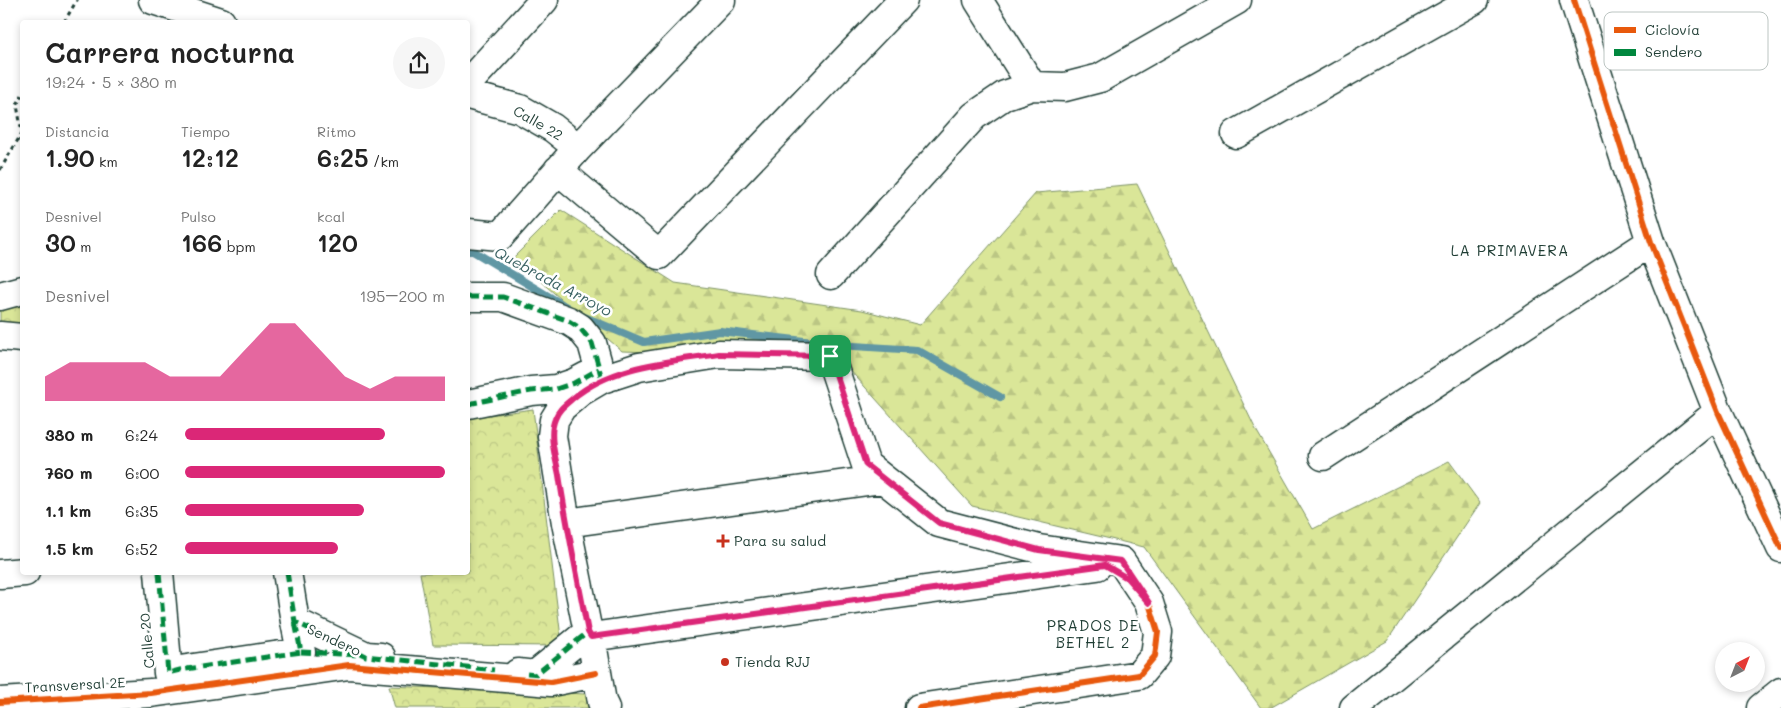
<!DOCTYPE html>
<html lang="es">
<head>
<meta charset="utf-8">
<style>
	body { margin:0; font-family:Mali,sans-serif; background:#f6f6f6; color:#222; height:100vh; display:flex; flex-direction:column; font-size:19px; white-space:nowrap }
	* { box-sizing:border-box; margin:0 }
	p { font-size:16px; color:#767676 }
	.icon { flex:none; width:28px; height:28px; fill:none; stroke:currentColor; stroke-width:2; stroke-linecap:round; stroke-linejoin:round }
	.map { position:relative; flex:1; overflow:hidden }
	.details { position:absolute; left:20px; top:20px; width:450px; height:555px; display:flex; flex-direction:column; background:#fff; border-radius:5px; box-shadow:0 2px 8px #0003 }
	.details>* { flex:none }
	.needle { width:32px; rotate:42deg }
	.fabs { position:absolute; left:1715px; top:642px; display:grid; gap:10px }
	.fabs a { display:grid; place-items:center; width:50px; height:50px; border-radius:50%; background:#fff; box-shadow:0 2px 8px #0003; font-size:25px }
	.pin { position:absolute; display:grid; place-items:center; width:42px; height:42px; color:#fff; margin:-21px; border-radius:10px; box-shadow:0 2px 8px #0006 }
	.round { display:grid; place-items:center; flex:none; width:52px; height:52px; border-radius:26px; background:#f6f6f6 }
	.summary { display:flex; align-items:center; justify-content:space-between; height:85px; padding:0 25px }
	h1 { font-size:28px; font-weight:600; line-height:38px }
	.figures { display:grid; grid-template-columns:repeat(3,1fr); gap:8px; height:85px; padding:5px 25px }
	.figures div { display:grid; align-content:center }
	.figures b { font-size:25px; font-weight:600 }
	.figures small { font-size:14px; font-weight:400 }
	.figures p { font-size:14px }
	.chart { height:140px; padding:10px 25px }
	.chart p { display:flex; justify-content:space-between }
	.chart svg { width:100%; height:90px; margin-top:5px; fill:#db2777; opacity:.7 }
	ul { padding:0 25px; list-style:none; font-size:16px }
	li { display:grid; grid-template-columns:80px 60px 1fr; align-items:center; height:38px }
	li i { height:12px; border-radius:6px; background:#db2777 }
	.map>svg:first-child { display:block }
	.forest { fill:url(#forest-firs); stroke:#7c9266 }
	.park { fill:url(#park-crowns); stroke:#7c9266 }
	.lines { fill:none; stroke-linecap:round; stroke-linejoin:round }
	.stream { stroke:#6197a4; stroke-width:8 }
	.minor-casing { stroke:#1f3d34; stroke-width:31 }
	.path { stroke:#1f3d34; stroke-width:3; stroke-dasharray:4 4; stroke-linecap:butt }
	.minor { stroke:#fff; stroke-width:28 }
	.quiet { stroke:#00873e; stroke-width:5; stroke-dasharray:10 5; stroke-linecap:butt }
	.cycleway-casing { stroke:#fff; stroke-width:9 }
	.cycleway { stroke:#e8590c; stroke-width:6 }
	.route-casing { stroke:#fff; stroke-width:10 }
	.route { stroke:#db2777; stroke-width:6 }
	.poi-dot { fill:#c8321e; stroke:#fff; stroke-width:2 }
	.labels { text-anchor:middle; stroke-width:5; stroke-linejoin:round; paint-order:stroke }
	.street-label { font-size:14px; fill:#1f3d34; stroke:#fff }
	.poi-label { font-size:14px; fill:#1f3d34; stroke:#fff; text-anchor:start }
	.neighbourhood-label { font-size:15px; letter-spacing:1px; fill:#1f3d34; stroke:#fff }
	.water-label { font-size:15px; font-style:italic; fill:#3a6263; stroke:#fff }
	.key { fill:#fff; stroke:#bcc5c2; stroke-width:1 }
	.key-label { font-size:14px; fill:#1f3d34 }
</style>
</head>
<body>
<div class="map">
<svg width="1781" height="708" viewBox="0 0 1781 708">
	<defs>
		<pattern id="forest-firs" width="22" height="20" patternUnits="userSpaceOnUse" patternTransform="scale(1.25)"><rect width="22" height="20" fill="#dae698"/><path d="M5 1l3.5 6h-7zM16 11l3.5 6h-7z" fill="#bbc684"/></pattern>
		<pattern id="park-crowns" width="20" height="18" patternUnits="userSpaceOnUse" patternTransform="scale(1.25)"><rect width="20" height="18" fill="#dae698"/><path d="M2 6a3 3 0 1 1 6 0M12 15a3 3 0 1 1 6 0" fill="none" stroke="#bbc684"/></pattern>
	</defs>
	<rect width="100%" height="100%" fill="#fff"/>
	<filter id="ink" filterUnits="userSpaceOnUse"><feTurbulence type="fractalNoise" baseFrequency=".02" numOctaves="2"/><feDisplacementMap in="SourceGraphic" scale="10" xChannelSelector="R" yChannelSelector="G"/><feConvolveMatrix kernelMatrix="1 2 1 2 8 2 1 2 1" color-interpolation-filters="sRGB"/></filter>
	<g filter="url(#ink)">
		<path class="forest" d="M1137,184L1255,428L1313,529L1449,461L1480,503L1387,641L1270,708H1261L1144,547L972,506L839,358L622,351L513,258L561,210L675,283L862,310L920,325L1036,193Z"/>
		<path class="park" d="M22,299V326H0V303Z
			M533,409L562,646L433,645L420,573L468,572V418Z
			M389,686L587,694L594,708H395Z"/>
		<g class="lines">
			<path class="stream" d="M468,251H473L568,308
				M582,316L644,342L720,331L838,345L917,350L1000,397"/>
			<g class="minor-casing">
				<path id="minor" d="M153,0L221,22
					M978,0L1032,86
					M1574,0L1651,242L1718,412L1781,548
					M468,83L544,0
					M468,95L520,109L553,128L578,148
					M1236,134L1474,0
					M558,170L659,255L903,0
					M468,233L500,236L578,148L721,0
					M831,275L974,116L1005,95L1032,86L1065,87L1100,78L1237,0
					M0,296L22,290
					M468,297H503L569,321L580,328L592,343L602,379
					M0,336L22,338
					M468,404L531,391L556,389L574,383L587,376
					M1323,456L1651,242
					M566,523L882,479
					M159,572L168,673L180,670L301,652L295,622
					M287,572L295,622L366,656L381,657
					M0,574L25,572
					M591,637L1097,566
					M518,673L535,675L588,632
					M0,702L151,693L349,665L551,682L596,673
					M605,708L602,702L591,637L588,632L566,523L552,436L554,420L562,407L580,392L602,379L639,367L719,354L830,356L866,465L939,523L1039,549L1121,561L1149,603L1158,632L1155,656L1139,675L919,708
					M1354,708L1718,412
					M1761,708L1781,692"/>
			</g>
			<path class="path" d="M64,22L77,0
				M0,170L22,133L17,105L22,95"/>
			<use href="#minor" class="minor"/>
			<path class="quiet" d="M468,297H503L569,321L580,328L592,343L602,379
				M639,367L719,354L830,356L866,465L939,523L1039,549L1121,561L1133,579
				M468,404L531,391L556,389L574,383L599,369
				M159,572L168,673L180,670L301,652L295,622
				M287,572L295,622L356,651L366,656L494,670
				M301,652L361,655
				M527,674L535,675L588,632"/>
			<g class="cycleway-casing">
				<path id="cycleway" d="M1574,0L1651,242L1718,412L1781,548
					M591,637L1105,565L1127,578L1149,603L1158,632L1155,656L1139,675L919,708
					M0,702L151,693L349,665L551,682L596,673"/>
			</g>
			<use href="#cycleway" class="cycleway"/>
		</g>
	</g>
	<g class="lines" filter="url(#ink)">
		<g class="route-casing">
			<path id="route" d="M719,354L830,356L866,465L939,523L1039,550L1121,561L1149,603L1127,578L1105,565L591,637L588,632C578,580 567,528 559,475C556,459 548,435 555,419C558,410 565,405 572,399C612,365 668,362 719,354Z"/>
		</g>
		<use href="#route" class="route"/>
	</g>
	<g class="poi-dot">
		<path d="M720.5 533.5h5v5h5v5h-5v5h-5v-5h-5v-5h5z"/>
		<circle cx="725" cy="662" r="5"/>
	</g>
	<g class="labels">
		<g class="street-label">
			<text transform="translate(538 123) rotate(30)" y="5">Calle 22</text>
			<text transform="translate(334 640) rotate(25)" y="5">Sendero</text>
			<text transform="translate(147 641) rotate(-95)" y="5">Calle 20</text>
			<text transform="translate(75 685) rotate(-3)" y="5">Transversal 2E</text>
		</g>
		<g class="poi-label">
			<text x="734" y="546">Para su salud</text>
			<text x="735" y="667">Tienda RJJ</text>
		</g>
		<g class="neighbourhood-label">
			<text x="1510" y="256">LA PRIMAVERA</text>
			<text x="1093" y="631">PRADOS DE<tspan x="1093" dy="17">BETHEL 2</tspan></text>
		</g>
		<g class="water-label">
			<text transform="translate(553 282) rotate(28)" y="5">Quebrada Arroyo</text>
		</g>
	</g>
	<rect x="1604" y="12" width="164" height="58" rx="8" class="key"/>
	<rect x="1614" y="27" width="22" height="6" fill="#e8590c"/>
	<rect x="1614" y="49" width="22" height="7" fill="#00873e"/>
	<g class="key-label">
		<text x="1645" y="35">Ciclovía</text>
		<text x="1645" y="57">Sendero</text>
	</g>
</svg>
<div class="fabs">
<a><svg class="needle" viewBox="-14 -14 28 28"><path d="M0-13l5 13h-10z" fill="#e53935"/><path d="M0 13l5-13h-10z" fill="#767676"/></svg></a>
</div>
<div class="pin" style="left:830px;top:356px;background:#1e9e55"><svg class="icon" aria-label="arrive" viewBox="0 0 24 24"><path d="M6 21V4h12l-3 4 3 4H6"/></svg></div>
<section class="details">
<div class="summary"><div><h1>Carrera nocturna</h1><p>19:24 · 5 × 380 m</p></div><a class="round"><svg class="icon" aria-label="share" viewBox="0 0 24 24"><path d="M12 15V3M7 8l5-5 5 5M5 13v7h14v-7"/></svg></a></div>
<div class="figures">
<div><p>Distancia</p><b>1.90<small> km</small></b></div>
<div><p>Tiempo</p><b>12:12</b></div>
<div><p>Ritmo</p><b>6:25<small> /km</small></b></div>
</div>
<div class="figures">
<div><p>Desnivel</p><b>30<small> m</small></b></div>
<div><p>Pulso</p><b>166<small> bpm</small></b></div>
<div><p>kcal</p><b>120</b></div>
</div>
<div class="chart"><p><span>Desnivel</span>195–200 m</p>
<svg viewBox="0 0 160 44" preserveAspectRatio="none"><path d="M0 44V32L10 25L20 25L30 25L40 25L50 32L60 32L70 32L80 19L90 6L100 6L110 19L120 32L130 38L140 32L150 32L160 32V44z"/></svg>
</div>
<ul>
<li><b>380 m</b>6:24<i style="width:77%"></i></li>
<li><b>760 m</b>6:00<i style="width:100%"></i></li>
<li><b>1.1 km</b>6:35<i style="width:69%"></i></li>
<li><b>1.5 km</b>6:52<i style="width:59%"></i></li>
</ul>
</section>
</div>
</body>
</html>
